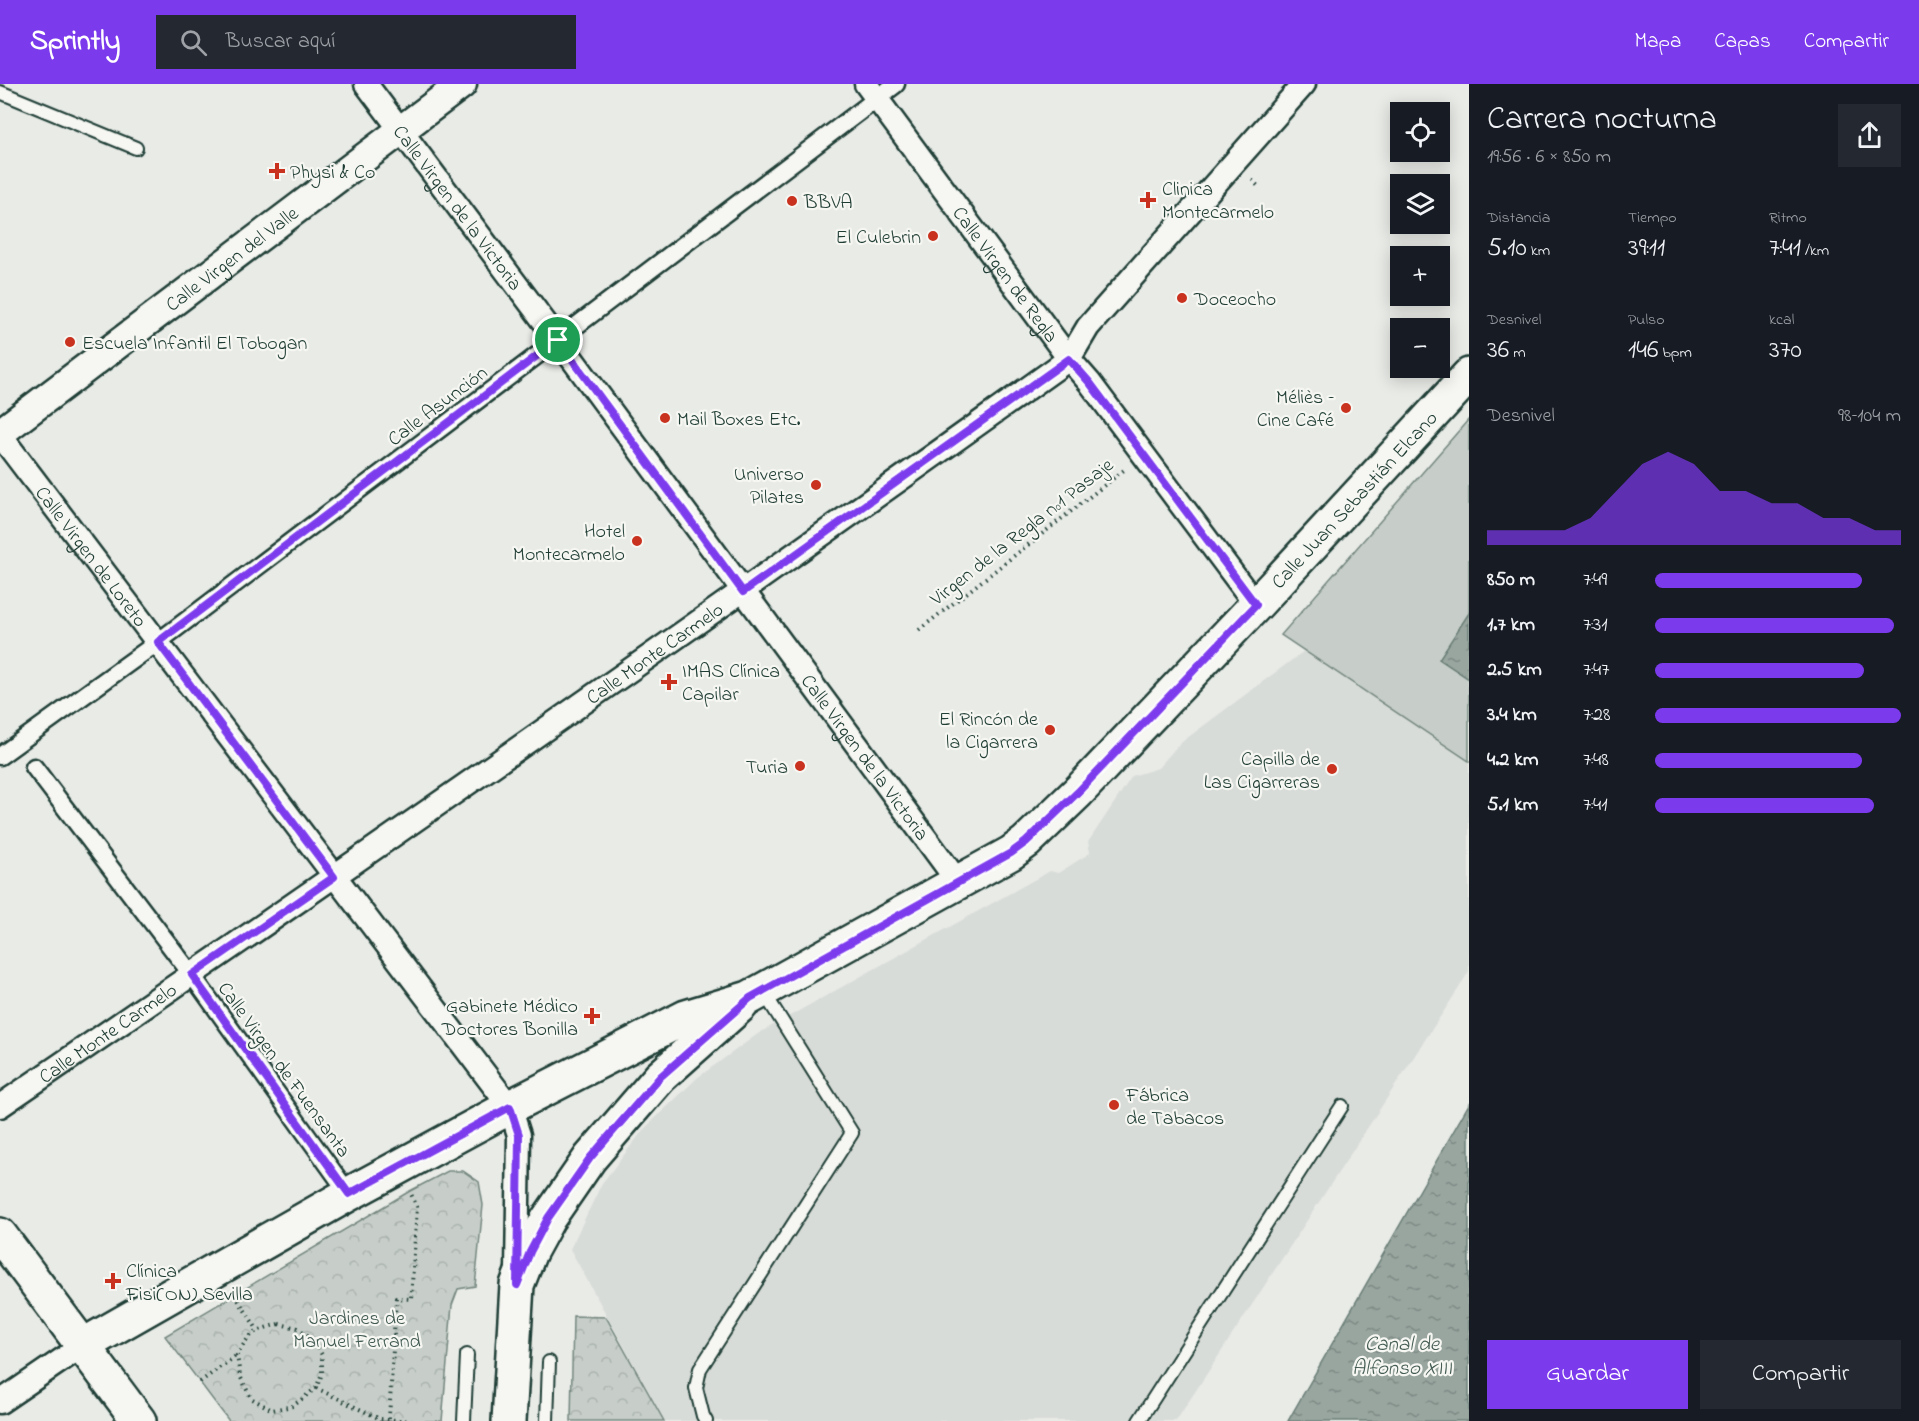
<!DOCTYPE html>
<html lang="es">
<head>
<meta charset="utf-8">
<style>
	body { margin:0; font-family:"Indie Flower",sans-serif; background:#242831; color:#f1f3f6; height:100vh; display:flex; flex-direction:column; font-size:22px; white-space:nowrap }
	* { box-sizing:border-box; margin:0 }
	p { font-size:20px; color:#9ea1a6 }
	.icon { flex:none; width:33px; height:33px; fill:none; stroke:currentColor; stroke-width:2; stroke-linecap:round; stroke-linejoin:round }
	.map { position:relative; flex:1; overflow:hidden }
	.panel { display:flex; flex-direction:column; background:#171b24; width:450px }
	.panel>* { flex:none }
	.fabs { position:absolute; left:1390px; top:18px; display:grid; gap:12px }
	.fabs a { display:grid; place-items:center; width:60px; height:60px; border-radius:0px; background:#171b24; box-shadow:0 3px 15px #0003; font-size:30px }
	.pin { position:absolute; display:grid; place-items:center; width:51px; height:51px; color:#fff; margin:-26px; border:3px solid #fff; border-radius:50%; box-shadow:0 2px 6px #0007 }
	.round { display:grid; place-items:center; flex:none; width:63px; height:63px; border-radius:0px; background:#242831 }
	.summary { display:flex; align-items:center; justify-content:space-between; height:102px; padding:0 18px }
	h1 { font-size:33px; font-weight:600; line-height:45px }
	.stats { display:grid; grid-template-columns:repeat(3,1fr); gap:9px; height:102px; padding:6px 18px }
	.stats div { display:grid; align-content:center }
	.stats b { font-size:26px; font-weight:600 }
	.stats small { font-size:16px; font-weight:400 }
	.stats p { font-size:16px }
	.chart { height:168px; padding:12px 18px }
	.chart p { display:flex; justify-content:space-between }
	.chart svg { width:100%; height:108px; margin-top:6px; fill:#7c3aed; opacity:.7 }
	.action { display:flex; gap:12px; margin-top:auto; padding:12px 18px }
	.action a { flex:1; height:69px; border-radius:0px; background:#7c3aed; color:#fff; font-size:24px; font-weight:600; line-height:69px; text-align:center }
	.action a+a { background:#242831; color:#f1f3f6 }
	ul { padding:0 18px; list-style:none; font-size:20px }
	li { display:grid; grid-template-columns:96px 72px 1fr; align-items:center; height:45px }
	li i { height:15px; border-radius:8px; background:#7c3aed }
	header { display:flex; align-items:center; gap:36px; box-sizing:border-box; height:84px; padding:0 30px; background:#7c3aed; color:#fff }
	header strong { font-size:28px }
	nav { display:flex; gap:33px; margin-inline-start:auto; font-size:21px }
	.search { width:420px; height:54px; background:#242831; display:flex; align-items:center; gap:15px; box-sizing:border-box; padding:0 21px; border-radius:0px; color:#9ea1a6; font-size:22px }
	main { display:flex; flex:1; min-height:0 }
	.map>svg:first-child { display:block }
	.built { fill:#d8dcd8 }
	.park { fill:url(#park-crowns); stroke:#73867e; stroke-width:1.5 }
	.pitch { fill:#c7cec9; stroke:#73867e; stroke-width:1.5 }
	.water { fill:url(#water-ripples); stroke:#687c75; stroke-width:1.5 }
	.lines { fill:none; stroke-linecap:round; stroke-linejoin:round }
	.service-casing { stroke:#1f3d34; stroke-width:16 }
	.pedestrian-casing { stroke:#1f3d34; stroke-width:21 }
	.minor-casing { stroke:#1f3d34; stroke-width:27 }
	.tertiary-casing { stroke:#1f3d34; stroke-width:33 }
	.secondary-casing { stroke:#1f3d34; stroke-width:38 }
	.path { stroke:#1f3d34; stroke-width:4; stroke-dasharray:1.5 4.5; stroke-linecap:butt }
	.service { stroke:#f6f6f2; stroke-width:12 }
	.pedestrian { stroke:#f6f6f2; stroke-width:16 }
	.minor { stroke:#f6f6f2; stroke-width:22 }
	.tertiary { stroke:#f6f6f2; stroke-width:28 }
	.secondary { stroke:#f6f6f2; stroke-width:33 }
	.route-casing { stroke:#fff; stroke-width:12 }
	.route { stroke:#7c3aed; stroke-width:8 }
	.poi-dot { fill:#c8321e; stroke:#f6f6f2; stroke-width:2 }
	.labels { text-anchor:middle; stroke-width:4.5; stroke-linejoin:round; paint-order:stroke }
	.poi-label { font-size:20px; fill:#1f3d34; stroke:#f6f6f2; text-anchor:start }
	.street-label { font-size:20px; fill:#1f3d34; stroke:#f6f6f2 }
	.park-label { font-size:20px; fill:#415a52; stroke:#f6f6f2 }
	.water-label { font-size:21px; font-style:italic; fill:#445c54; stroke:#f6f6f2 }
</style>
</head>
<body>
<header>
<strong>Sprintly</strong>
<div class="search"><svg class="icon" aria-label="search" viewBox="0 0 24 24"><circle cx="10" cy="10" r="6"/><path d="M15 15l6 6"/></svg>Buscar aquí</div>
<nav><a>Mapa</a><a>Capas</a><a>Compartir</a></nav>
</header>
<main>
<div class="map">
<svg width="1469" height="1337" viewBox="0 0 1469 1337">
	<defs>
		<pattern id="park-crowns" width="20" height="18" patternUnits="userSpaceOnUse" patternTransform="scale(1.5)"><rect width="20" height="18" fill="#c7cec9"/><path d="M2 6a3 3 0 1 1 6 0M12 15a3 3 0 1 1 6 0" fill="none" stroke="#aab2ad"/></pattern>
		<pattern id="water-ripples" width="26" height="14" patternUnits="userSpaceOnUse" patternTransform="scale(1.5)"><rect width="26" height="14" fill="#99a6a0"/><path d="M2 4q2-2 4 0t4 0M15 11q2-2 4 0t4 0" fill="none" stroke="#7c8883"/></pattern>
	</defs>
	<rect width="100%" height="100%" fill="#e9ebe7"/>
	<filter id="ink" filterUnits="userSpaceOnUse"><feTurbulence type="fractalNoise" baseFrequency=".0167" numOctaves="2"/><feDisplacementMap in="SourceGraphic" scale="12" xChannelSelector="R" yChannelSelector="G"/><feConvolveMatrix kernelMatrix="1 2 1 2 8 2 1 2 1" color-interpolation-filters="sRGB"/></filter>
	<g filter="url(#ink)">
		<path class="built" d="M1304,567L1469,677V887L1459,904L1176,1337H665L570,1165L602,1099L644,1045L697,994L759,949L1050,787L1058,789L1090,769L1088,758L1132,692L1158,684L1179,660Z"/>
		<path class="park" d="M448,1087H463L479,1098L483,1121L475,1202L458,1205L452,1221L442,1337H229L165,1252L410,1107Z
			M573,1232L606,1233L664,1337H571Z"/>
		<path class="pitch" d="M1469,335V677L1281,551Z"/>
		<path class="water" d="M1469,529V595L1439,575Z
			M1469,1020V1337H1288Z"/>
		<g class="lines">
			<g class="service-casing">
				<path id="service" d="M0,8L136,64
					M464,1337L467,1271
					M547,1337L549,1278
					M706,1337L703,1332L696,1304L700,1285L852,1049L763,907
					M1139,1337L1342,1022"/>
			</g>
			<g class="pedestrian-casing">
				<path id="pedestrian" d="M0,672L158,558L896,0
					M34,683L192,891L349,1110"/>
			</g>
			<g class="minor-casing">
				<g id="minor">
					<path id="s1" d="M366,0L573,276L958,798"/>
					<path id="s2" d="M866,0L1069,275L1090,299L1256,521"/>
					<path id="s3" d="M0,351L510,1023L519,1051L517,1187"/>
					<path id="s4" d="M0,1022C359,777 715,528 1069,275L1088,243L1304,0"/>
					<path d="M0,1318L82,1262"/>
				</g>
			</g>
			<g class="tertiary-casing">
				<g id="tertiary">
					<path id="s5" d="M0,349L462,0"/>
				</g>
			</g>
			<g class="secondary-casing">
				<g id="secondary">
					<path d="M0,1151L139,1337"/>
					<path id="s6" d="M82,1262L349,1110L510,1023L686,933L749,914L1011,769L1026,758L1078,708L1256,521L1469,291"/>
					<path d="M509,1337L517,1201L530,1168L548,1135L590,1074L660,993L741,921"/>
				</g>
			</g>
			<path class="path" d="M1252,96L1260,104
				M919,546L1124,386
				M235,1211L257,1245
				M279,1240L298,1244L313,1255L322,1271V1290L316,1304L293,1322L272,1326L251,1314L240,1292L237,1271C251,1248 253,1247 279,1240Z
				M200,1298L237,1271
				M316,1304L380,1335L416,1337
				M389,1335L396,1214L411,1215L417,1123L411,1110"/>
			<use href="#service" class="service"/>
			<use href="#pedestrian" class="pedestrian"/>
			<use href="#minor" class="minor"/>
			<use href="#tertiary" class="tertiary"/>
			<use href="#secondary" class="secondary"/>
		</g>
	</g>
	<g class="lines" filter="url(#ink)">
		<g class="route-casing">
			<path id="route" d="M558,256L743,508L1069,275L1090,299L1256,521L1078,708L1026,758L1011,769L750,914L660,993L590,1074L548,1134L530,1168L517,1201L519,1051L510,1023L349,1110L192,891L334,793L158,558Z"/>
		</g>
		<use href="#route" class="route"/>
	</g>
	<g class="poi-dot">
		<path d="M274 78h6v6h6v6h-6v6h-6v-6h-6v-6h6z"/>
		<path d="M1145 107h6v6h6v6h-6v6h-6v-6h-6v-6h6z"/>
		<circle cx="792" cy="117" r="6"/>
		<circle cx="933" cy="152" r="6"/>
		<circle cx="1182" cy="214" r="6"/>
		<circle cx="70" cy="258" r="6"/>
		<circle cx="1346" cy="324" r="6"/>
		<circle cx="665" cy="334" r="6"/>
		<circle cx="816" cy="401" r="6"/>
		<circle cx="637" cy="457" r="6"/>
		<path d="M666 589h6v6h6v6h-6v6h-6v-6h-6v-6h6z"/>
		<circle cx="1050" cy="646" r="6"/>
		<circle cx="800" cy="682" r="6"/>
		<circle cx="1332" cy="685" r="6"/>
		<path d="M589 923h6v6h6v6h-6v6h-6v-6h-6v-6h6z"/>
		<circle cx="1114" cy="1021" r="6"/>
		<path d="M110 1188h6v6h6v6h-6v6h-6v-6h-6v-6h6z"/>
	</g>
	<g class="labels">
		<g class="poi-label">
			<text x="290" y="94">Physi &amp; Co</text>
			<text x="1162" y="111">Clinica<tspan x="1162" dy="23">Montecarmelo</tspan></text>
			<text x="804" y="124">BBVA</text>
			<text x="921" y="159" text-anchor="end">El Culebrin</text>
			<text x="1194" y="221">Doceocho</text>
			<text x="82" y="265">Escuela Infantil El Tobogan</text>
			<text x="1334" y="319" text-anchor="end">Méliès –<tspan x="1334" dy="23">Cine Café</tspan></text>
			<text x="677" y="341">Mail Boxes Etc.</text>
			<text x="804" y="396" text-anchor="end">Universo<tspan x="804" dy="23">Pilates</tspan></text>
			<text x="625" y="453" text-anchor="end">Hotel<tspan x="625" dy="23">Montecarmelo</tspan></text>
			<text x="682" y="593">IMAS Clínica<tspan x="682" dy="23">Capilar</tspan></text>
			<text x="1038" y="641" text-anchor="end">El Rincón de<tspan x="1038" dy="23">la Cigarrera</tspan></text>
			<text x="1320" y="681" text-anchor="end">Capilla de<tspan x="1320" dy="23">Las Cigarreras</tspan></text>
			<text x="788" y="689" text-anchor="end">Turia</text>
			<text x="578" y="928" text-anchor="end">Gabinete Médico<tspan x="578" dy="23">Doctores Bonilla</tspan></text>
			<text x="1126" y="1017">Fábrica<tspan x="1126" dy="23">de Tabacos</tspan></text>
			<text x="126" y="1193">Clínica<tspan x="126" dy="23">Fisi(ON) Sevilla</tspan></text>
		</g>
		<g class="street-label">
			<text dy="7" stroke="none"><textPath href="#s1" startOffset="154">Calle Virgen de la Victoria</textPath></text>
			<text dy="7" stroke="none"><textPath href="#s5" startOffset="290">Calle Virgen del Valle</textPath></text>
			<text dy="7" stroke="none"><textPath href="#s2" startOffset="236">Calle Virgen de Regla</textPath></text>
			<text transform="translate(437 321) rotate(-37)" y="7">Calle Asunción</text>
			<text dy="7" stroke="none"><textPath href="#s6" startOffset="1546">Calle Juan Sebastián Elcano</textPath></text>
			<text transform="translate(1021 447) rotate(-38)" y="7">Virgen de la Regla nº1 Pasaje</text>
			<text dy="7" stroke="none"><textPath href="#s3" startOffset="152">Calle Virgen de Loreto</textPath></text>
			<text dy="7" stroke="none"><textPath href="#s4" startOffset="796">Calle Monte Carmelo</textPath></text>
			<text dy="7" stroke="none"><textPath href="#s1" startOffset="838">Calle Virgen de la Victoria</textPath></text>
			<text dy="7" stroke="none"><textPath href="#s4" startOffset="130">Calle Monte Carmelo</textPath></text>
			<text transform="translate(285 985) rotate(54)" y="7">Calle Virgen de Fuensanta</text>
		</g>
		<g class="park-label">
			<text x="357" y="1240">Jardines de<tspan x="357" dy="23">Manuel Ferrand</tspan></text>
		</g>
		<g class="water-label">
			<text x="1402" y="1266">Canal de<tspan x="1402" dy="24">Alfonso XIII</tspan></text>
		</g>
	</g>
</svg>
<div class="fabs">
<a><svg class="icon" aria-label="locate" viewBox="0 0 24 24"><circle cx="12" cy="12" r="6"/><path d="M12 2v4M12 18v4M2 12h4M18 12h4"/></svg></a>
<a><svg class="icon" aria-label="layers" viewBox="0 0 24 24"><path d="M12 4l9 5-9 5-9-5zM3 14l9 5 9-5"/></svg></a>
<a>+</a>
<a>−</a>
</div>
<div class="pin" style="left:558px;top:256px;background:#1e9e55"><svg class="icon" aria-label="arrive" viewBox="0 0 24 24"><path d="M6 21V4h12l-3 4 3 4H6"/></svg></div>
</div>
<section class="panel">
<div class="summary"><div><h1>Carrera nocturna</h1><p>19:56 · 6 × 850 m</p></div><a class="round"><svg class="icon" aria-label="share" viewBox="0 0 24 24"><path d="M12 15V3M7 8l5-5 5 5M5 13v7h14v-7"/></svg></a></div>
<div class="stats">
<div><p>Distancia</p><b>5.10<small> km</small></b></div>
<div><p>Tiempo</p><b>39:11</b></div>
<div><p>Ritmo</p><b>7:41<small> /km</small></b></div>
</div>
<div class="stats">
<div><p>Desnivel</p><b>36<small> m</small></b></div>
<div><p>Pulso</p><b>146<small> bpm</small></b></div>
<div><p>kcal</p><b>370</b></div>
</div>
<div class="chart"><p><span>Desnivel</span>98–104 m</p>
<svg viewBox="0 0 160 44" preserveAspectRatio="none"><path d="M0 44V38L10 38L20 38L30 38L40 33L50 22L60 11L70 6L80 11L90 22L100 22L110 27L120 27L130 33L140 33L150 38L160 38V44z"/></svg>
</div>
<ul>
<li><b>850 m</b>7:49<i style="width:84%"></i></li>
<li><b>1.7 km</b>7:31<i style="width:97%"></i></li>
<li><b>2.5 km</b>7:47<i style="width:85%"></i></li>
<li><b>3.4 km</b>7:28<i style="width:100%"></i></li>
<li><b>4.2 km</b>7:48<i style="width:84%"></i></li>
<li><b>5.1 km</b>7:41<i style="width:89%"></i></li>
</ul>
<div class="action"><a>Guardar</a><a>Compartir</a></div>
</section>
</main>
</body>
</html>
